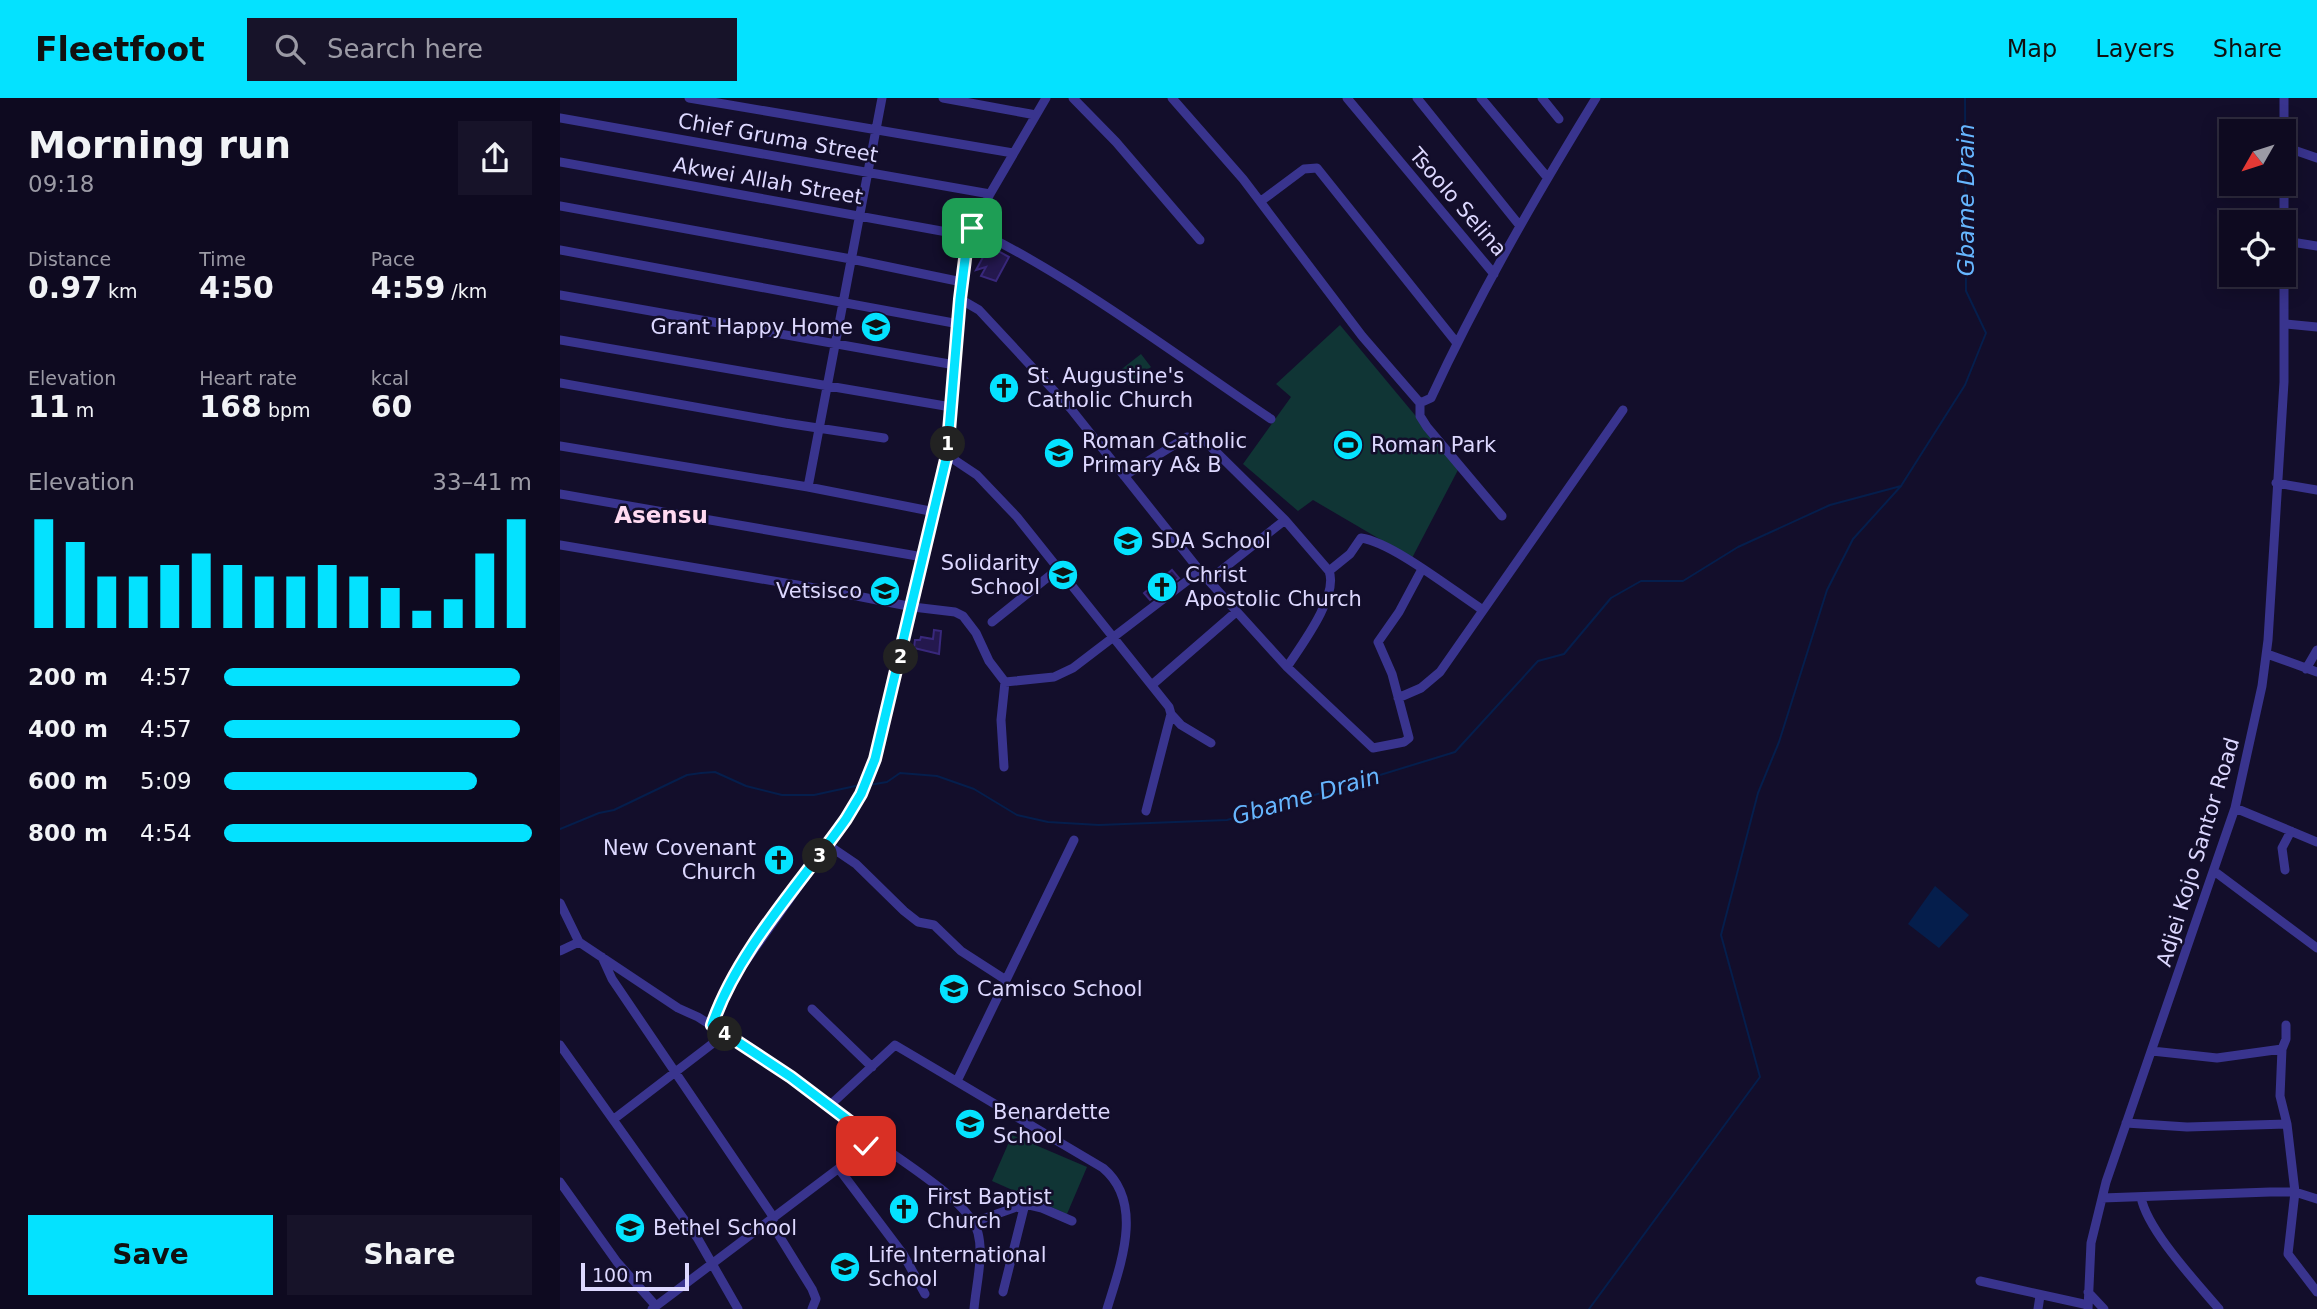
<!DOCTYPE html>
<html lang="en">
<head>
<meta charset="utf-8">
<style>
	body { margin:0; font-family:"DejaVu Sans",sans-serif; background:#171329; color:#f1f3f6; height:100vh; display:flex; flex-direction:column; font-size:26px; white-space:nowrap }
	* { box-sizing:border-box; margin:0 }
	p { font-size:23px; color:#9b9aa5 }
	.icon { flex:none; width:38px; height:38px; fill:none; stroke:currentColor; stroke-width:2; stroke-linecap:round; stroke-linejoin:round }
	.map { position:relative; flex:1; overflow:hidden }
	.drawer { display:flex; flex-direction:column; background:#0e0a20; width:560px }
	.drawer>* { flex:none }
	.needle { width:46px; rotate:231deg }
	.controls { position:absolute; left:1659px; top:21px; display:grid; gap:14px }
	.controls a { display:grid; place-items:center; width:77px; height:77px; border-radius:0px; background:#0e0a20; box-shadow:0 4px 18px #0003,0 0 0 2px #2e2b3e; font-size:35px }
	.scale { position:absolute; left:21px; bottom:18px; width:108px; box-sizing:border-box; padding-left:7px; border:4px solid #ddd8ff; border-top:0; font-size:19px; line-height:24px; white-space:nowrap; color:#ddd8ff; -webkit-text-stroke:5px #130e2b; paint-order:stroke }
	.pin { position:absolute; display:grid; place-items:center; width:60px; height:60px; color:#fff; margin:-30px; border-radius:14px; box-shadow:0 4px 10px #0006 }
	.km { position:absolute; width:35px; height:35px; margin:-18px; border-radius:50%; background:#222; color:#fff; font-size:19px; line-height:35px; text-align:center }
	.round { display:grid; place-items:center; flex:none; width:74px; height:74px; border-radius:0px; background:#171329 }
	.head { display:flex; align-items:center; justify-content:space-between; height:119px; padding:0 28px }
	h1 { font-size:38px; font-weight:600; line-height:52px }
	.metrics { display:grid; grid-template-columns:repeat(3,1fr); gap:10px; height:119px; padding:7px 28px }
	.metrics div { display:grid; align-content:center }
	.metrics b { font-size:30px; font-weight:600 }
	.metrics small { font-size:19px; font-weight:400 }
	.metrics p { font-size:19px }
	.chart { height:196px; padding:14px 28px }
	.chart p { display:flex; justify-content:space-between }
	.chart svg { width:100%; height:126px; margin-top:7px; stroke:#04e2ff; stroke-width:6 }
	.button { display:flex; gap:14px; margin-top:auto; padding:14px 28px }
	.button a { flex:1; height:80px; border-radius:0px; background:#04e2ff; color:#111; font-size:28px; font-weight:600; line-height:80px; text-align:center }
	.button a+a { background:#171329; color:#f1f3f6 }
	ul { padding:0 28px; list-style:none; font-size:23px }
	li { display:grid; grid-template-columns:112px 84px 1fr; align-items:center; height:52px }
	li i { height:18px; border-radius:9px; background:#04e2ff }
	header { display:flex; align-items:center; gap:42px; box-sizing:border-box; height:98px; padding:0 35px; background:#04e2ff; color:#111 }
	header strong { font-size:33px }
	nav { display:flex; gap:38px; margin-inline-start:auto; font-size:24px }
	.search { width:490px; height:63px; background:#171329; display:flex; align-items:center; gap:18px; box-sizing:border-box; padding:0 24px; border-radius:0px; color:#9b9aa5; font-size:26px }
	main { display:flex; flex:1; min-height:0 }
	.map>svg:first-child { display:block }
	.green { fill:#103535 }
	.water { fill:#051e4c }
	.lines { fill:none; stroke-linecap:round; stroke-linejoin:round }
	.stream { stroke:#051e4c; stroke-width:2 }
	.building { fill:#24184e; stroke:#39287c; stroke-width:2 }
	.minor { stroke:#39348e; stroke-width:9 }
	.route-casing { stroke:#fff; stroke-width:14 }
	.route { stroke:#04e2ff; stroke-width:9 }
	.labels { text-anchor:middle; stroke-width:5; stroke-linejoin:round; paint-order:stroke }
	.street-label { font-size:21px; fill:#ddd8ff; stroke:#130e2b }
	.poi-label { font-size:21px; fill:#ddd8ff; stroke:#130e2b; text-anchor:start }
	.water-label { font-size:23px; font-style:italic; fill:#66b6ff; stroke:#130e2b }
	.neighbourhood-label { font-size:23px; font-weight:bold; fill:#ffdaf1; stroke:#130e2b }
</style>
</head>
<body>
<header>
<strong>Fleetfoot</strong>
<div class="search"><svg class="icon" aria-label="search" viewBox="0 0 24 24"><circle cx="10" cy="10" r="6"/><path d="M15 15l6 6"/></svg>Search here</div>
<nav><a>Map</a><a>Layers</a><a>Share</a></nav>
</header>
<main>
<section class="drawer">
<div class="head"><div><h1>Morning run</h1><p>09:18</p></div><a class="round"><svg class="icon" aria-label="share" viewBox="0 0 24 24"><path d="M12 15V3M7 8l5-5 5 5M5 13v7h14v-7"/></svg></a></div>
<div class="metrics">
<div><p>Distance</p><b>0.97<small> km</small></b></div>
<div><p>Time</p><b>4:50</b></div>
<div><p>Pace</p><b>4:59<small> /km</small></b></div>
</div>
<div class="metrics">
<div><p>Elevation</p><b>11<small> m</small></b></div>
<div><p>Heart rate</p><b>168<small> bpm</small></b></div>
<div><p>kcal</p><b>60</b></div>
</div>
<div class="chart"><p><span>Elevation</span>33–41 m</p>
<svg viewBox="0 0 160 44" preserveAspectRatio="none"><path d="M5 44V6M15 44V14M25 44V26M35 44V26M45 44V22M55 44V18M65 44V22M75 44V26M85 44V26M95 44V22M105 44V26M115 44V30M125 44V38M135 44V34M145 44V18M155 44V6"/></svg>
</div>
<ul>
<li><b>200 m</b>4:57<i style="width:96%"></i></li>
<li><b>400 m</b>4:57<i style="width:96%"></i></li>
<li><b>600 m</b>5:09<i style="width:82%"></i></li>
<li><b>800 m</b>4:54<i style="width:100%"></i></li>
</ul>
<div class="button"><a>Save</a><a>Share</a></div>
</section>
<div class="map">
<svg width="1757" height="1211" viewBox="0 0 1757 1211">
	<rect width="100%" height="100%" fill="#130e2b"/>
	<path class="green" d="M780,227L899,370L852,460L753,402L738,413L683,366L731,299L716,286Z
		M581,256L591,269L569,287L558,274Z
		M452,1037L527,1069L507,1116L432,1083Z"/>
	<path class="water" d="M1375,788L1409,817L1379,850L1348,826Z"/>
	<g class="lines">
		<path class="stream" d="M309,687L327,684L340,675L377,678L414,691L457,717L488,724L539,727L667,722L758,696L895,654L978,563L1004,556L1051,500L1081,483H1123L1178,449L1270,407L1341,388
			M0,731L39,715L54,712L127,677L141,675L155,674L186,688L222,697H254L300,687
			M1029,1211L1200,979L1161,837L1198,695L1219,644L1267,492L1293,441L1341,388L1405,287L1426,235L1406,193L1405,0"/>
	</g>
	<path class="building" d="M429,148L449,159L436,183L421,178L426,169L416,172Z
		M612,472L619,480L590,502L584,495Z
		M374,532L381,533L379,556L354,550L355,542H360L361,539L373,541Z"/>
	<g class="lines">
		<path class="minor" d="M129,0L453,55
			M383,0L476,17
			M513,0L556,44L640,142
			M612,0L683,81L802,238L860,305L871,300C919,196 976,98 1036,0
			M787,0L934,176
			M857,0L960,128
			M921,0L987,79
			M982,0L999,21
			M0,20L430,96
			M1725,49L1757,60
			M0,64L409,138
			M701,103L744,71L757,70L896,244
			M0,108L291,161L402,184
			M412,130C519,183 613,255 711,321
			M1725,143L1757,148
			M0,152L399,226
			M0,197L395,267
			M400,201L419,212L511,311L640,473L727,569L813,650L844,644L849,640L832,576L818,544L839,514L862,471
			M1725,226L1757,229
			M0,242L391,309
			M0,285L225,325L324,340
			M860,305V318L867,329L942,418
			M0,348L248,389L375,414
			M387,357L417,377L457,419L609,609L611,616L586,713
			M564,378L627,339L642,340L725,422L769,473C779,498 740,549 727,569
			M1716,385L1757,392
			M248,389L322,0
			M0,396L363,459
			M0,447L261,491L353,509L395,514L403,518L416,535L429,563L445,584L494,579L513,570L640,473
			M769,473L790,456L801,440C832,444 895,494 923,512
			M649,482L725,422
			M432,524L498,471
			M1707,556L1757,574
			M1746,571L1757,552
			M593,586L676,514
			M838,600L861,590L880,574L1063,312
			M611,616L621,627L651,645
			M444,669L441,622L445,584
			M1675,710L1757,744
			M268,747L296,766L344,813L358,824L374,827L401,853L446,882
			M1725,772L1722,750L1731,733
			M1654,773L1757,850
			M0,805L19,844L118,910L138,919L196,956L301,1032C327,1056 408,1099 418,1135C424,1158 416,1187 414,1211
			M0,853L19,844
			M42,859L52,881L214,1120
			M252,911L312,969
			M152,927L157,911L176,877L286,721L313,669L387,357L400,201L409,138L430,96L486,0
			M1726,927V941L1722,951L1720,998L1727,1026L1735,1094L1728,1156L1757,1194
			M0,947L138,1141L178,1211
			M1592,953L1657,960L1722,951
			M397,983L514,742
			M268,1009L335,947L543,1070C585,1105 560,1168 547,1211
			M54,1021L165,936
			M1566,1025L1627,1029L1727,1026
			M279,1071L343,1156L365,1196
			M0,1084L57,1164L96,1208
			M1581,1099C1587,1132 1637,1185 1659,1211
			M1542,1100L1710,1094H1735L1757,1101
			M210,1123L252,1191L256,1201L252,1211
			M414,1124L465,1106L482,1110L512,1123
			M1420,1183L1528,1207
			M443,1194L465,1106
			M1528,1194L1544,1211
			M92,1211L303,1052L309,1042
			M1478,1211L1480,1198
			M1528,1211L1531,1145L1546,1084L1675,710L1702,588L1708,542L1724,284V0"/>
	</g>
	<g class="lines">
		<g class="route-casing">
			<path id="route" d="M306,1048L309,1042L301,1032L231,979L152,927C177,853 241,785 286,721L301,696L315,661L387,357L400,201L406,153L412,130"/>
		</g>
		<use href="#route" class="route"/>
	</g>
	<defs>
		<g id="school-disc" transform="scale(1.575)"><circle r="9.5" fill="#04e2ff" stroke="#130e2b"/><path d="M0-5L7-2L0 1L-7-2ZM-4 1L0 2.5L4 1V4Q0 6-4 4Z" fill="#111"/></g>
		<g id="church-disc" transform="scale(1.575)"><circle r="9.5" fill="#04e2ff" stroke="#130e2b"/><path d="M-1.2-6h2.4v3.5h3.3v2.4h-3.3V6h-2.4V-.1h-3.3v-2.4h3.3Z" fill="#111"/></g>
		<g id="stadium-disc" transform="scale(1.575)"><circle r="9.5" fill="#04e2ff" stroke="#130e2b"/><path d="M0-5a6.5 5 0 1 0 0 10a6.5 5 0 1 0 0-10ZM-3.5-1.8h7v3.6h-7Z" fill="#111"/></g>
	</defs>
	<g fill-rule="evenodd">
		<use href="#school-disc" x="316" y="229"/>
		<use href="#church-disc" x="444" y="290"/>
		<use href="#stadium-disc" x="788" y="347"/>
		<use href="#school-disc" x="499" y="355"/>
		<use href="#school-disc" x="568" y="443"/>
		<use href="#school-disc" x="503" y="477"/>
		<use href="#church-disc" x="602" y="489"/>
		<use href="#school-disc" x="325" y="493"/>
		<use href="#church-disc" x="219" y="762"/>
		<use href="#school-disc" x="394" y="891"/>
		<use href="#school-disc" x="410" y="1026"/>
		<use href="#church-disc" x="344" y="1111"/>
		<use href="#school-disc" x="70" y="1130"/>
		<use href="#school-disc" x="285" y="1169"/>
	</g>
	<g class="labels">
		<g class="street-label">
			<text transform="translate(218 40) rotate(10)" y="7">Chief Gruma Street</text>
			<text transform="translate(208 83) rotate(10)" y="7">Akwei Allah Street</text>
			<text transform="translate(898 104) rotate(49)" y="7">Tsoolo Selina</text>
			<text transform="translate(1638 754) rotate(-73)" y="7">Adjei Kojo Santor Road</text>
		</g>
		<g class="poi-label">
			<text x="293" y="236" text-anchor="end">Grant Happy Home</text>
			<text x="467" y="285">St. Augustine's<tspan x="467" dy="24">Catholic Church</tspan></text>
			<text x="522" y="350">Roman Catholic<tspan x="522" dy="24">Primary A&amp; B</tspan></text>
			<text x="811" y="354">Roman Park</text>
			<text x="591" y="450">SDA School</text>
			<text x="480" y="472" text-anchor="end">Solidarity<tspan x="480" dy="24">School</tspan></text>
			<text x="625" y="484">Christ<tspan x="625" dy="24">Apostolic Church</tspan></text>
			<text x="302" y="500" text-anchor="end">Vetsisco</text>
			<text x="196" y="757" text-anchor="end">New Covenant<tspan x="196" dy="24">Church</tspan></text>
			<text x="417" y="898">Camisco School</text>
			<text x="433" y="1021">Benardette<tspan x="433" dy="24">School</tspan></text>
			<text x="367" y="1106">First Baptist<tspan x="367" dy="24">Church</tspan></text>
			<text x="93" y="1137">Bethel School</text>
			<text x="308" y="1164">Life International<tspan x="308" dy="24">School</tspan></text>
		</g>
		<g class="water-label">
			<text transform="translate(1406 102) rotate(-90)" y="8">Gbame Drain</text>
			<text transform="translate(746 698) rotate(-16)" y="8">Gbame Drain</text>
		</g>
		<g class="neighbourhood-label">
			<text x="101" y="425">Asensu</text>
		</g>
	</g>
</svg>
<div class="controls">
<a><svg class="needle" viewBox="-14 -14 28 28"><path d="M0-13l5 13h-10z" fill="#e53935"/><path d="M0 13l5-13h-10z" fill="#9b9aa5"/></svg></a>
<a><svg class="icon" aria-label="locate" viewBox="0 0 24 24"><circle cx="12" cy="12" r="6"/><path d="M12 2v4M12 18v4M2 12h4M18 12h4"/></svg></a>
</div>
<div class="scale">100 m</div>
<div class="pin" style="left:412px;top:130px;background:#1e9e55"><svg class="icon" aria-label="arrive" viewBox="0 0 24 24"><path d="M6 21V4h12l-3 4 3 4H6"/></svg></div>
<div class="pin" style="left:306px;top:1048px;background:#d93025"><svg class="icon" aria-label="check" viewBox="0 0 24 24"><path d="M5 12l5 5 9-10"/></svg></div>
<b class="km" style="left:388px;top:346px">1</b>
<b class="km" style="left:341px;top:559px">2</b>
<b class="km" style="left:260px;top:758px">3</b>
<b class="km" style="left:165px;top:936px">4</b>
</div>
</main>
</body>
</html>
